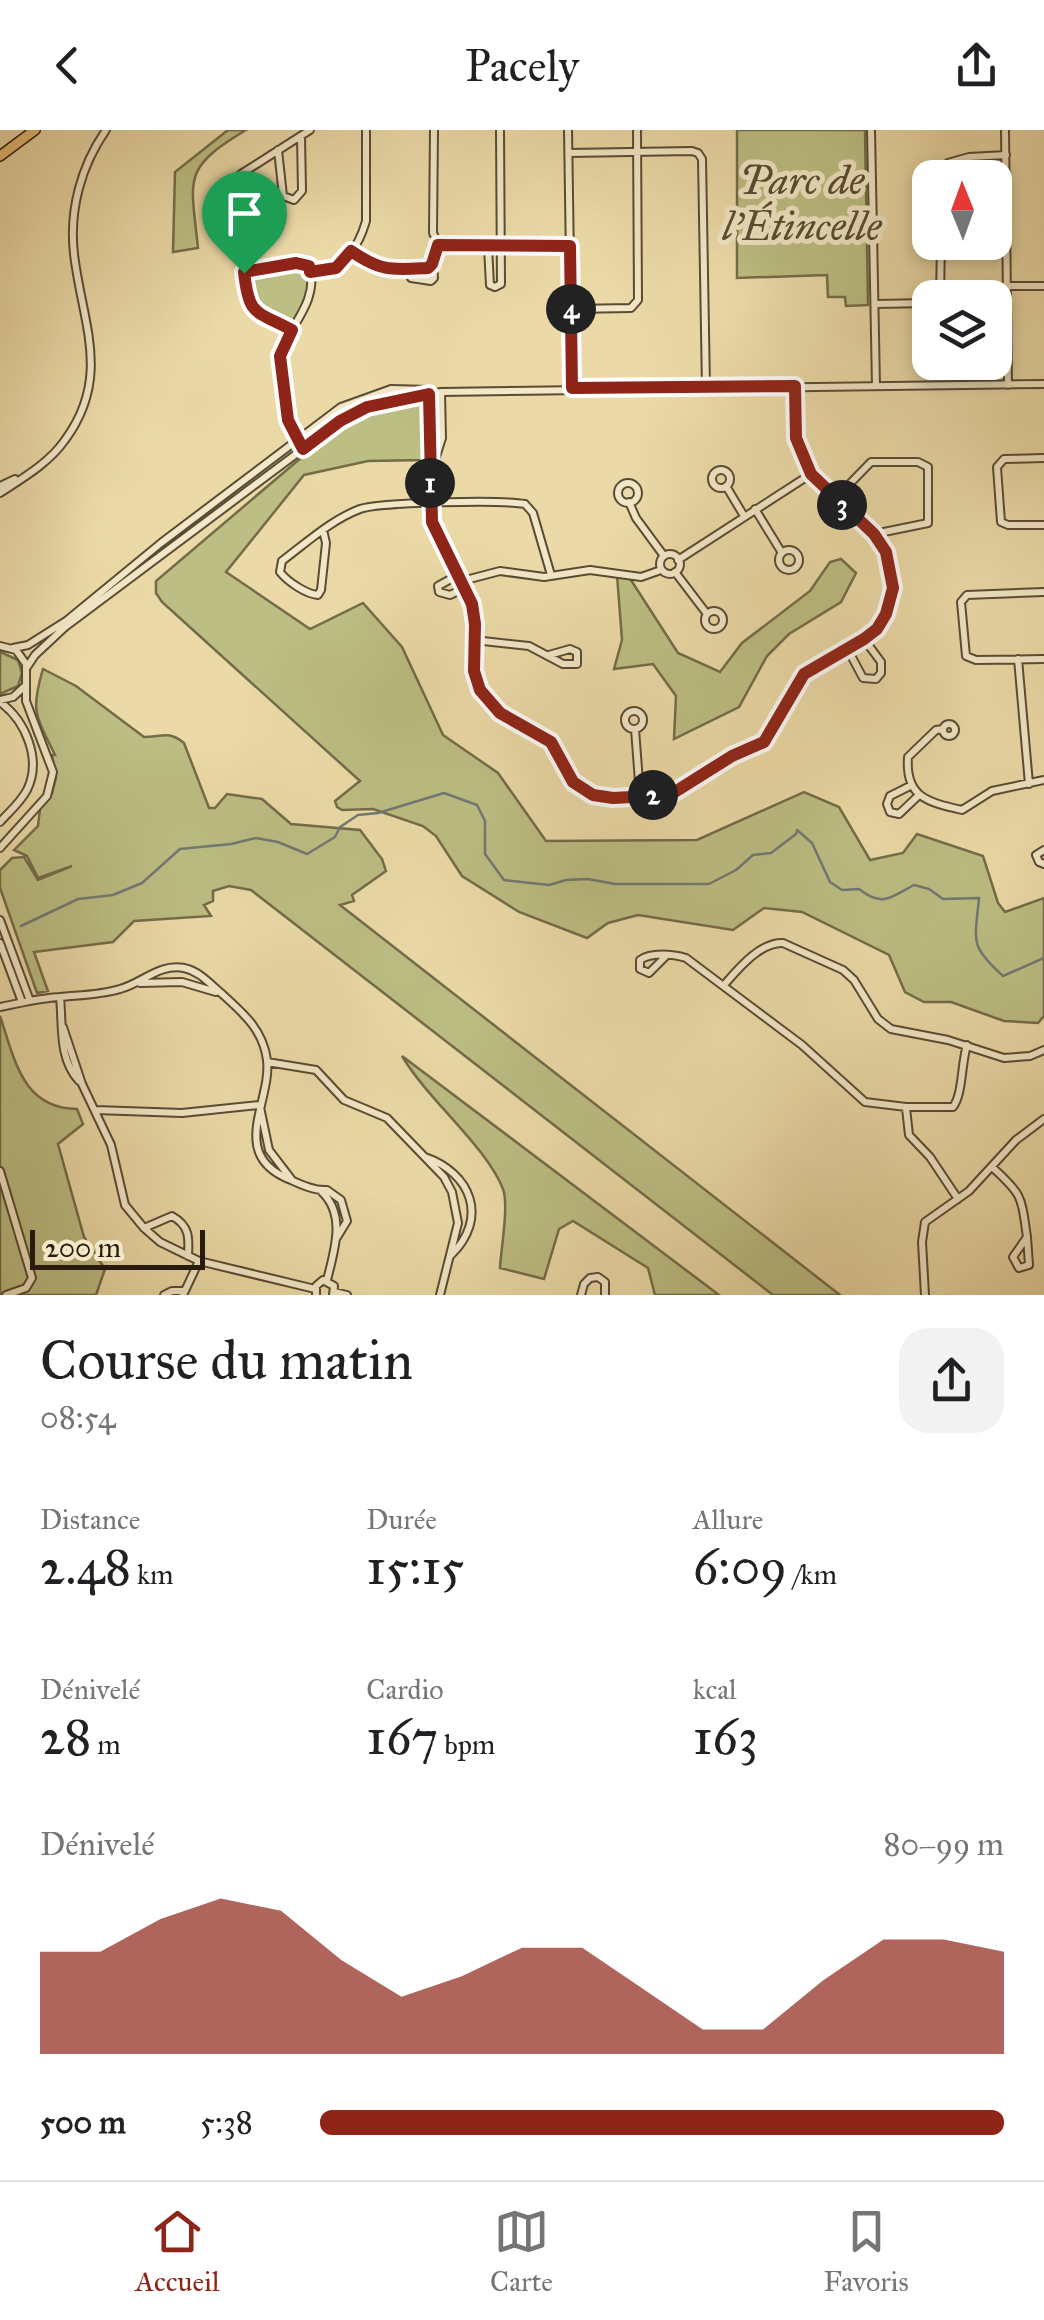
<!DOCTYPE html>
<html lang="fr">
<head>
<meta charset="utf-8">
<style>
	body { margin:0; font-family:"IM FELL Great Primer",serif; background:#f2f2f2; color:#202124; height:100vh; display:flex; flex-direction:column; font-size:38px; white-space:nowrap }
	* { box-sizing:border-box; margin:0 }
	p { font-size:32px; color:#757577 }
	.icon { flex:none; width:55px; height:55px; fill:none; stroke:currentColor; stroke-width:2; stroke-linecap:round; stroke-linejoin:round }
	.map { position:relative; height:1165px; overflow:hidden }
	.sheet { display:flex; flex-direction:column; background:#fff; flex:1 }
	.sheet>* { flex:none }
	.needle { width:65px; rotate:359deg }
	.controls { position:absolute; left:912px; top:30px; display:grid; gap:20px }
	.controls a { display:grid; place-items:center; width:100px; height:100px; border-radius:20px; background:#fff; box-shadow:0 5px 15px #0003; font-size:50px }
	.scale { position:absolute; left:30px; bottom:25px; width:175px; box-sizing:border-box; padding-left:10px; border:5px solid #2a1b0f; border-top:0; font-size:28px; line-height:35px; white-space:nowrap; color:#2a1b0f; -webkit-text-stroke:8px #f2e7c6; paint-order:stroke }
	.pin { position:absolute; display:grid; place-items:center; width:85px; height:85px; color:#fff; margin:-102px -42px; border-radius:50% 50% 50% 0; rotate:-45deg; box-shadow:0 0 10px #0007 }
	.pin .icon { rotate:45deg }
	.km { position:absolute; width:50px; height:50px; margin:-25px; border-radius:50%; background:#222; color:#fff; font-size:28px; line-height:50px; text-align:center }
	.round { display:grid; place-items:center; flex:none; width:105px; height:105px; border-radius:30px; background:#f2f2f2 }
	.summary { display:flex; align-items:center; justify-content:space-between; height:170px; padding:0 40px }
	h1 { font-size:55px; font-weight:600; line-height:75px }
	.metrics { display:grid; grid-template-columns:repeat(3,1fr); gap:15px; height:170px; padding:10px 40px }
	.metrics div { display:grid; align-content:center }
	.metrics b { font-size:50px; font-weight:600 }
	.metrics small { font-size:28px; font-weight:400 }
	.metrics p { font-size:28px }
	.chart { height:280px; padding:20px 40px }
	.chart p { display:flex; justify-content:space-between }
	.chart svg { width:100%; height:180px; margin-top:10px; fill:#8f2418; opacity:.7 }
	ul { padding:0 40px; list-style:none; font-size:32px }
	li { display:grid; grid-template-columns:160px 120px 1fr; align-items:center; height:75px }
	li i { height:25px; border-radius:12px; background:#8f2418 }
	header { display:flex; justify-content:space-between; align-items:center; height:130px; padding:0 40px; background:#fff; font-size:45px; font-weight:600 }
	.tabs { display:flex; justify-content:space-around; align-items:center; height:140px; border-top:2px solid #e0e0e0; background:#fff; font-size:28px; color:#757577 }
	.tabs a { display:grid; justify-items:center; gap:5px }
	.tabs .current { color:#8f2418 }
	.map>svg:first-child { display:block }
	.green { fill:#bcbe83; stroke:#736c49; stroke-width:2.5 }
	.lines { fill:none; stroke-linecap:round; stroke-linejoin:round }
	.stream { stroke:#707973; stroke-width:2.5 }
	.minor-casing { stroke:#5a4b35; stroke-width:10 }
	.highway-casing { stroke:#2a1b0f; stroke-width:12 }
	.minor { stroke:#f2e7c6; stroke-width:6 }
	.highway { stroke:#e6bd74; stroke-width:9 }
	.route-casing { stroke:#fff; stroke-width:20 }
	.route { stroke:#8f2418; stroke-width:12 }
	.labels { text-anchor:middle; stroke-width:10; stroke-linejoin:round; paint-order:stroke }
	.park-label { font-size:40px; font-style:italic; fill:#564c32; stroke:#f2e7c6 }
</style>
</head>
<body>
<header><svg class="icon" aria-label="back" viewBox="0 0 24 24"><path d="M15 5l-7 7 7 7"/></svg>Pacely<svg class="icon" aria-label="share" viewBox="0 0 24 24"><path d="M12 15V3M7 8l5-5 5 5M5 13v7h14v-7"/></svg></header>
<div class="map">
<svg width="1044" height="1165" viewBox="0 0 1044 1165">
	<rect width="100%" height="100%" fill="#ebdaa7"/>
	<filter id="stains"><feTurbulence type="fractalNoise" baseFrequency=".002" numOctaves="4"/><feColorMatrix values="0 0 0 0 .2 0 0 0 0 .09 0 0 0 0 .02 0 0 0 .5 -.17"/></filter>
	<radialGradient id="worn" r=".72"><stop offset=".6" stop-color="#630" stop-opacity="0"/><stop offset="1" stop-color="#630" stop-opacity=".3"/></radialGradient>
	<path class="green" d="M228,0H246C181,39 191,48 198,118L173,122L175,42Z
		M737,0H865L868,175L846,176L845,167H828L827,145L737,148Z
		M296,133L309,136L312,162L292,200L253,181L244,142Z
		M416,271L422,276L424,330L368,331L304,345L226,442L310,499L363,473L402,517L443,605L498,643L546,711L697,710L804,662L839,677L870,730L903,723L917,704L983,726L998,773L1005,782L1044,768V886L1038,893L1004,891L951,872H924L905,862L889,825L802,782L764,778L733,800L638,785L608,793L587,808L519,782L462,746L436,706L423,696L373,679L342,680L337,677L335,671L360,651L162,472L156,463V451L342,293L378,278Z
		M841,429L856,443L841,472L789,504L767,526L739,577L674,609L676,566L653,534L614,539L622,510L617,445L629,447L678,523L720,542L742,513L810,461L830,432Z
		M0,522L18,530L22,543L18,556L0,564Z
		M43,539L76,556L144,607C161,607 169,600 184,613L209,678H215L227,664L262,669L291,694L360,700L382,729L386,741L352,765L354,771L340,775L840,1165H773L251,760L229,756L213,761V771L204,775L211,786L134,791L113,812L34,822L48,861L37,863L0,758V740L12,728L24,727L38,750L72,736L38,748L27,726L14,720L38,696L40,679L52,663L56,647L52,625H55C36,586 30,582 43,539Z
		M0,886C15,930 22,978 77,979L83,994L58,1014L84,1107L105,1139L96,1165H0Z
		M402,926L719,1165H655L648,1138L573,1091L559,1099L544,1149L500,1138C501,1119 509,1075 503,1059C486,1016 428,970 402,926Z"/>
	<g class="lines">
		<path class="stream" d="M21,796L78,769L113,765L142,753L180,719L231,714L256,708L278,712L307,724L335,707L340,697L358,685L378,683L444,663L477,675L485,691V724L504,750L549,755L566,750L588,749L615,754H709L736,740L753,725L771,723L796,704L797,700L812,713L830,752L842,760L859,759C883,778 891,767 914,755L929,759L943,769L979,768C975,812 969,815 1003,846L1044,828"/>
		<g class="minor-casing">
			<path id="minor" d="M434,0L433,103L440,117L569,116
				M568,0L572,258
				M871,0L876,256
				M1005,0L1008,255
				M278,20L283,66L294,70L302,61L301,6
				M569,23L692,21L698,23L702,29L706,257
				M939,48L948,33L969,27L1006,25
				M488,117L490,155L495,157L501,154L500,0
				M351,121C376,138 402,147 433,134L438,115
				M410,139L411,148L431,151L434,148L433,134
				M244,142L296,133L309,136L311,142
				M1007,156H1044
				M940,168L941,112
				M875,174L930,173
				M571,179L631,178L638,170L637,0
				M292,200L253,181L249,175L232,55L241,44L310,0
				M429,261L427,275L432,392L472,474L475,494L474,541L480,560L500,583L551,612L573,652L578,656L598,667H628L675,663L733,626L764,611L804,544L864,509L877,499L886,484L893,458L887,422L878,408L811,344L796,308L795,257
				M303,319C291,301 274,241 282,221C292,192 315,175 311,142C342,137 357,123 366,91V0
				M1044,328L1004,329L997,337L1001,392L1008,395H1044
				M432,339L442,308L441,262
				M712 349a9 9 0 1 1 18 0a9 9 0 1 1-18 0Z
				M618 363a10 10 0 1 1 20 0a10 10 0 1 1-20 0Z
				M0,356L15,349
				M726,356L744,386
				M0,363C23,348 49,333 65,310C112,246 82,193 74,124C69,80 81,36 106,0
				M835,369L871,332H918L928,337V393L874,404
				M629,372L636,388L664,426
				M755,379L782,423
				M323,400L326,413L321,460L318,465C306,464 288,452 280,442L282,431C306,413 331,390 360,379C379,372 502,370 525,374L533,383L551,445
				M779 430a10 10 0 1 1 20 0a10 10 0 1 1-20 0Z
				M660 434a10 10 0 1 1 20 0a10 10 0 1 1-20 0Z
				M678,430L811,344
				M675,442L707,484
				M458,445L438,456L439,462L450,465L465,458
				M462,451L500,441L544,447L590,440L641,447L661,440
				M1044,462L967,465L961,472L966,526L976,530L1044,529
				M705 490a9 9 0 1 1 18 0a9 9 0 1 1-18 0Z
				M474,510L529,516L563,534H577V522L570,519L549,525
				M0,516L16,520L26,534V571L53,642L47,666L0,718
				M13,518L28,515L66,491L161,413L341,277L391,259L430,260
				M847,518L863,548L876,549L881,543V532L864,509
				M1018,529L1029,654
				M27,537L35,525L65,497L331,298L378,273L441,262L1044,254
				M0,570L13,567L24,557
				M0,572C26,591 42,630 27,660C20,673 9,682 0,692
				M625 590a9 9 0 1 1 18 0a9 9 0 1 1-18 0Z
				M943 600a6 6 0 1 1 12 0a6 6 0 1 1-12 0Z
				M635,599L640,665
				M943,599L936,600L908,627C905,667 927,672 962,680L992,661L1044,650
				M910,656L890,666L887,674L890,682L899,684L919,665
				M1044,720L1036,725L1039,732L1044,734
				M0,790L30,871
				M0,813L22,872
				M666,826L649,843L640,839V830C651,822 673,824 686,828L802,915L865,972L906,977H953C963,964 961,934 967,915
				M140,853L182,852L216,862
				M724,855C738,839 760,812 783,813L843,840L854,850L878,889L891,899L948,910L1004,928L1030,926L1044,920
				M60,867C63,896 58,928 79,951
				M0,877C20,873 40,868 60,867C81,865 100,865 120,859C142,853 160,833 184,838C199,841 209,853 221,863C242,882 263,899 267,930C272,972 227,1025 291,1050C302,1055 315,1061 327,1060L341,1070L347,1091L336,1109
				M63,897L82,954L111,1015L125,1075L144,1098L160,1112L199,1131L315,1159
				M267,932L316,940L344,970L387,988L444,1047L452,1062L458,1093L440,1165
				M260,977L269,1020L292,1050
				M906,978L909,1005L930,1027L958,1069
				M96,980L182,983L259,975
				M425,1027C471,1043 489,1088 451,1125
				M992,1037C1023,1065 1021,1066 1027,1107L1013,1127L1019,1138L1029,1135L1027,1107
				M0,1041L32,1148L26,1158L6,1165
				M321,1061C347,1085 334,1121 327,1150
				M144,1098L172,1086C190,1096 189,1108 188,1126
				M334,1162L347,1165
				M164,1165L172,1161H184
				M183,1165L199,1131
				M316,1165V1156L323,1150L334,1156L333,1165
				M581,1165L584,1154L590,1148L598,1147L605,1152V1165
				M925,1165L922,1112L925,1092L969,1061L1016,1010L1044,989"/>
		</g>
		<g class="highway-casing">
			<path id="highway" d="M0,26L35,0"/>
		</g>
		<use href="#minor" class="minor"/>
		<use href="#highway" class="highway"/>
	</g>
	<g class="lines">
		<g class="route-casing">
			<path id="route" d="M438,115L570,116L572,258L795,256L796,308L811,344L874,404L886,422L893,458L886,484L877,499L864,509L804,544L764,612L732,626L670,665L613,668L593,665L573,652L551,612L500,583L480,560L474,541L475,494L472,474L432,392L429,264L367,277L340,291L303,319L288,290L280,226L292,200C255,180 249,187 244,142L296,133L309,136L310,142L336,138L351,121C382,142 391,140 428,138L432,134Z"/>
		</g>
		<use href="#route" class="route"/>
	</g>
	<g class="labels">
		<g class="park-label">
			<text x="802" y="64">Parc de<tspan x="802" dy="46">l'Étincelle</tspan></text>
		</g>
	</g>
	<rect width="100%" height="100%" filter="url(#stains)"/>
	<rect width="100%" height="100%" fill="url(#worn)"/>
</svg>
<div class="controls">
<a><svg class="needle" viewBox="-14 -14 28 28"><path d="M0-13l5 13h-10z" fill="#e53935"/><path d="M0 13l5-13h-10z" fill="#757577"/></svg></a>
<a><svg class="icon" aria-label="layers" viewBox="0 0 24 24"><path d="M12 4l9 5-9 5-9-5zM3 14l9 5 9-5"/></svg></a>
</div>
<div class="scale">200 m</div>
<div class="pin" style="left:244px;top:143px;background:#1e9e55"><svg class="icon" aria-label="arrive" viewBox="0 0 24 24"><path d="M6 21V4h12l-3 4 3 4H6"/></svg></div>
<b class="km" style="left:430px;top:353px">1</b>
<b class="km" style="left:653px;top:665px">2</b>
<b class="km" style="left:842px;top:375px">3</b>
<b class="km" style="left:571px;top:179px">4</b>
</div>
<section class="sheet">
<div class="summary"><div><h1>Course du matin</h1><p>08:54</p></div><a class="round"><svg class="icon" aria-label="share" viewBox="0 0 24 24"><path d="M12 15V3M7 8l5-5 5 5M5 13v7h14v-7"/></svg></a></div>
<div class="metrics">
<div><p>Distance</p><b>2.48<small> km</small></b></div>
<div><p>Durée</p><b>15:15</b></div>
<div><p>Allure</p><b>6:09<small> /km</small></b></div>
</div>
<div class="metrics">
<div><p>Dénivelé</p><b>28<small> m</small></b></div>
<div><p>Cardio</p><b>167<small> bpm</small></b></div>
<div><p>kcal</p><b>163</b></div>
</div>
<div class="chart"><p><span>Dénivelé</span>80–99 m</p>
<svg viewBox="0 0 160 44" preserveAspectRatio="none"><path d="M0 44V19L10 19L20 11L30 6L40 9L50 21L60 30L70 25L80 18L90 18L100 28L110 38L120 38L130 26L140 16L150 16L160 19V44z"/></svg>
</div>
<ul>
<li><b>500 m</b>5:38<i style="width:100%"></i></li>
</ul>
</section>
<nav class="tabs">
<a class="current"><svg class="icon" aria-label="home" viewBox="0 0 24 24"><path d="M3 11l9-7 9 7M6 9v11h12V9"/></svg>Accueil</a>
<a><svg class="icon" aria-label="map" viewBox="0 0 24 24"><path d="M3 6l6-2 6 2 6-2v14l-6 2-6-2-6 2zM9 4v14M15 6v14"/></svg>Carte</a>
<a><svg class="icon" aria-label="saved" viewBox="0 0 24 24"><path d="M7 4h10v16l-5-4-5 4z"/></svg>Favoris</a>
</nav>
</body>
</html>
